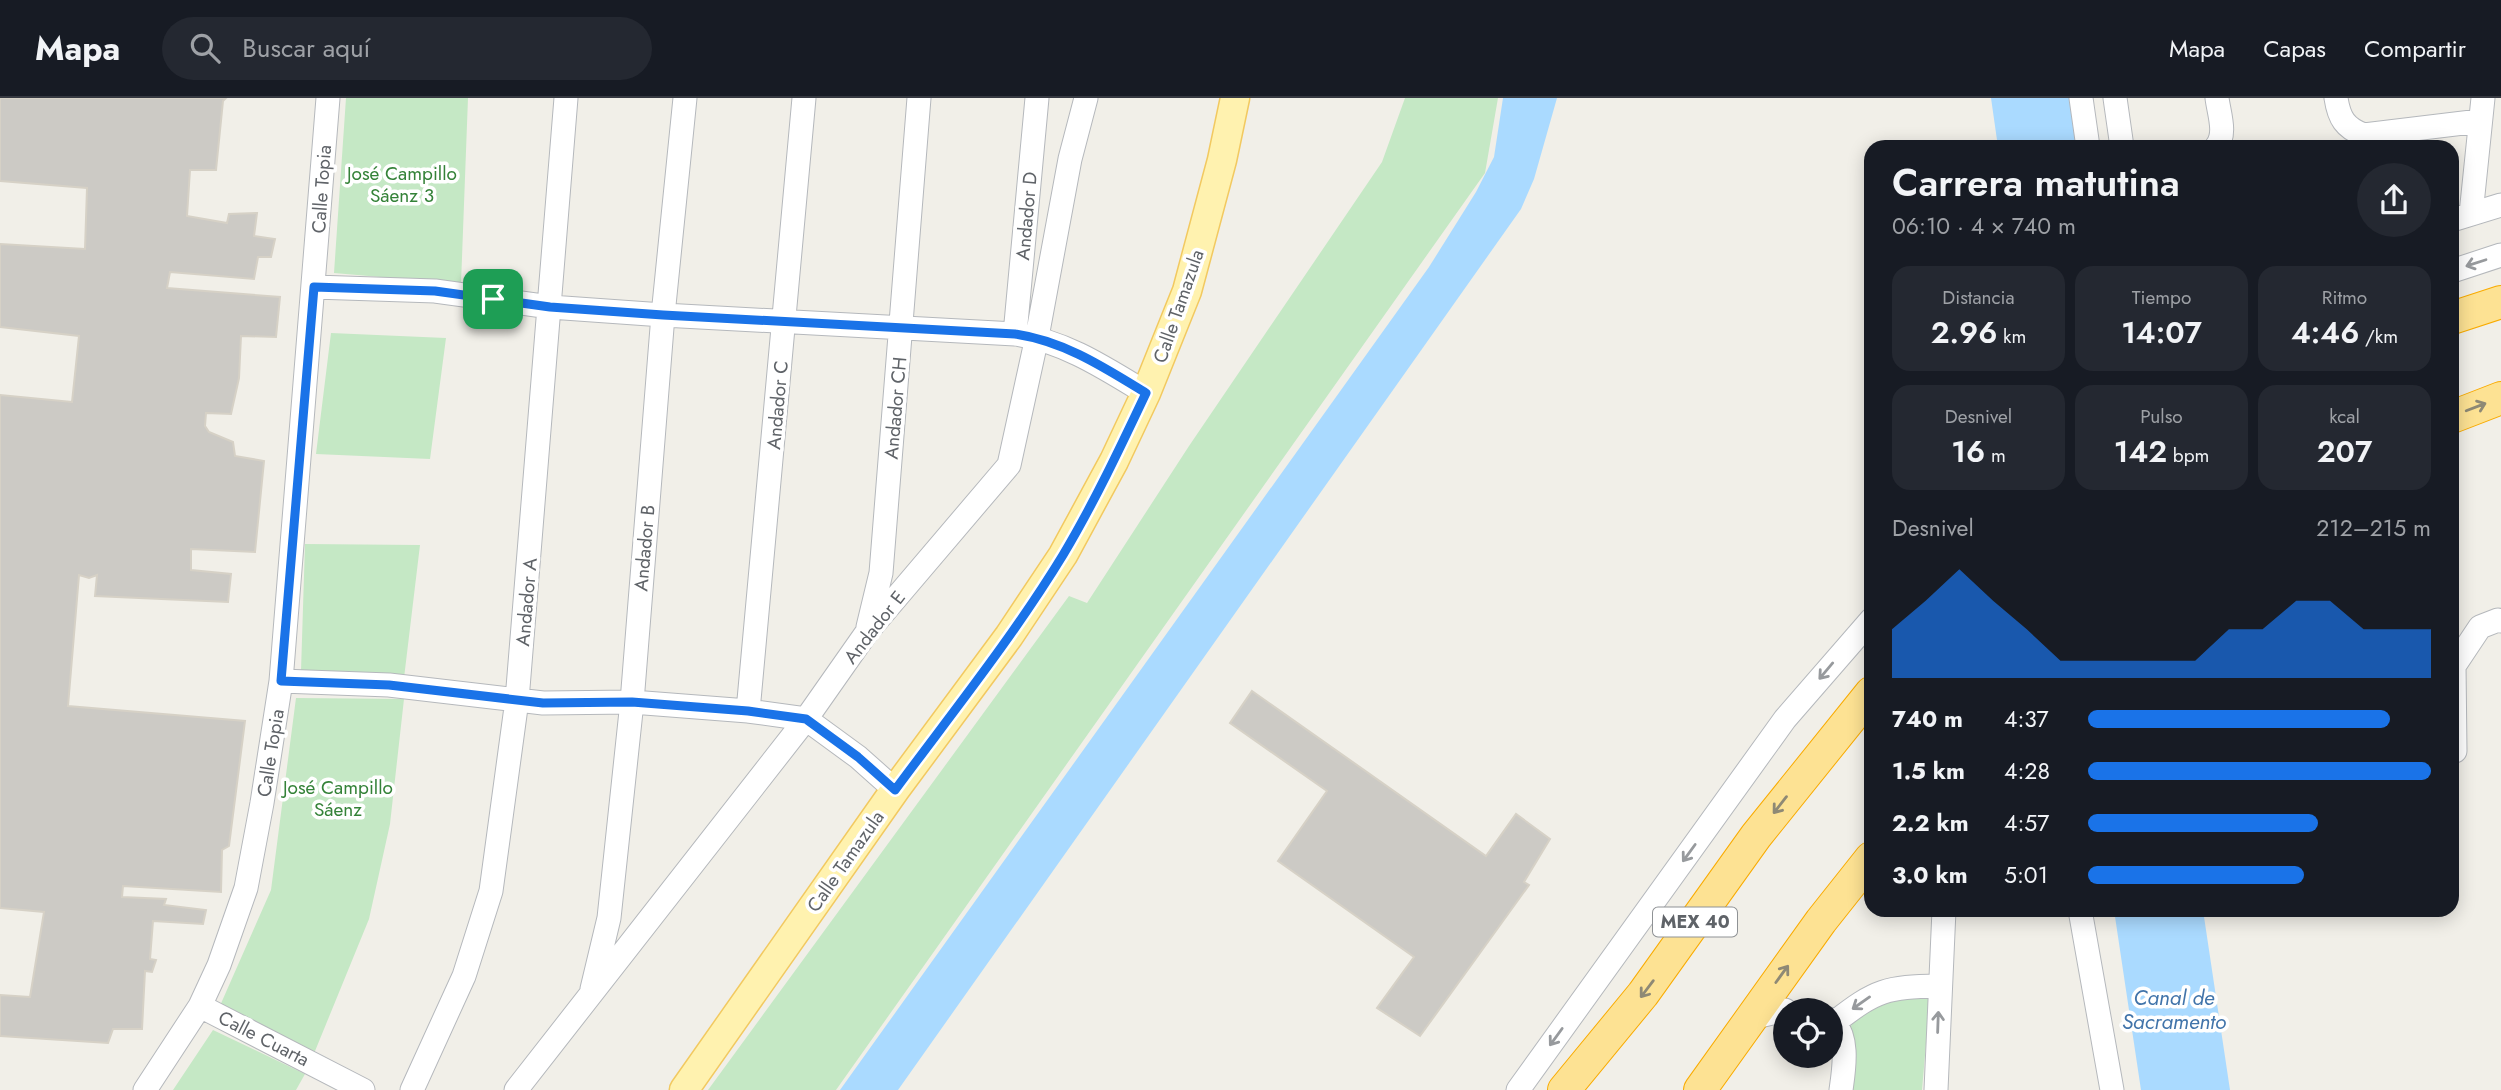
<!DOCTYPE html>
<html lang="es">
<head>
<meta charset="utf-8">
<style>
	body { margin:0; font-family:Jost,sans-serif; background:#242831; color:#f1f3f6; height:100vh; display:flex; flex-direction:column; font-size:26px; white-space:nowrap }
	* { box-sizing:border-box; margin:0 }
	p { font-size:23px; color:#9ea1a6 }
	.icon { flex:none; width:38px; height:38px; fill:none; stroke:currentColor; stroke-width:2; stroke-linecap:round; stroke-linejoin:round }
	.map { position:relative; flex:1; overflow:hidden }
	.details { position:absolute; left:1864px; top:42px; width:595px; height:777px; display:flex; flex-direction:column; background:#171b24; border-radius:21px; box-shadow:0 4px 18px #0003 }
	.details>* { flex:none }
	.fabs { position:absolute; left:1773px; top:900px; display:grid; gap:14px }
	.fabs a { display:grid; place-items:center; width:70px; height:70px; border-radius:50%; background:#171b24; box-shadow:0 4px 18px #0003; font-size:35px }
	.pin { position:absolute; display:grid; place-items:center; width:60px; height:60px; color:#fff; margin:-30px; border-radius:14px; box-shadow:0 4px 10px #0006 }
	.round { display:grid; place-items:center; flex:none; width:74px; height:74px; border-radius:37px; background:#242831 }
	.summary { display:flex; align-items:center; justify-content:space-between; height:119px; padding:0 28px }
	h1 { font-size:38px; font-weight:600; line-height:52px }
	.metrics { display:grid; grid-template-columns:repeat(3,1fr); gap:10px; height:119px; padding:7px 28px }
	.metrics div { display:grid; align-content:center; border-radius:18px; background:#242831; text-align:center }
	.metrics b { font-size:30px; font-weight:600 }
	.metrics small { font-size:19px; font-weight:400 }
	.metrics p { font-size:19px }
	.chart { height:196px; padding:14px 28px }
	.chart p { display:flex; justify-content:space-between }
	.chart svg { width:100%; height:126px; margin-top:7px; fill:#1a73e8; opacity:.7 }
	ul { padding:0 28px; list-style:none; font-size:23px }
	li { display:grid; grid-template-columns:112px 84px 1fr; align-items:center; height:52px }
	li i { height:18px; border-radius:9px; background:#1a73e8 }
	header { display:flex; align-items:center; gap:42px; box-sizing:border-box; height:98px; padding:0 35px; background:#171b24; border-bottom:2px solid #363941 }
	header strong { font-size:33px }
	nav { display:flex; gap:38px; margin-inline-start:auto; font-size:24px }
	.search { width:490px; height:63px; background:#242831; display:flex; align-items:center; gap:18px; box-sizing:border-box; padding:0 24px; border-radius:38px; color:#9ea1a6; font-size:26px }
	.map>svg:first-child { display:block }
	.green { fill:#c5e8c5 }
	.water { fill:#aadaff }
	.building { fill:#cccac5; stroke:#d6d1c6; stroke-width:2 }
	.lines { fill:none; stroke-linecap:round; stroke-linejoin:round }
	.minor-casing { stroke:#b5b8bc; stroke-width:25 }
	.major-casing { stroke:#f2c960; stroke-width:31 }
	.highway-casing { stroke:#f9ab00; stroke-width:34 }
	.minor { stroke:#fff; stroke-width:23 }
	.major { stroke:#fff2af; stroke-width:28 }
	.highway { stroke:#fde293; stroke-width:32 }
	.oneway { stroke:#979a9d }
	.oneway2 { stroke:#8e8975 }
	.route-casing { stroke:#fff; stroke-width:14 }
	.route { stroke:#1a73e8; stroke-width:9 }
	.labels { text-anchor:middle; stroke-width:7; stroke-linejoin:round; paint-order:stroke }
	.shield { fill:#fff; stroke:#8f9295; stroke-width:2 }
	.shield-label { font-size:18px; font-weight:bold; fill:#5f6368 }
	.park-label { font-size:19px; fill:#348238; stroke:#fff }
	.street-label { font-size:19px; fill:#5f6368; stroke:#fff }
	.water-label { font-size:21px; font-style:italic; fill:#4174aa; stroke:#fff }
</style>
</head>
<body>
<header>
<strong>Mapa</strong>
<div class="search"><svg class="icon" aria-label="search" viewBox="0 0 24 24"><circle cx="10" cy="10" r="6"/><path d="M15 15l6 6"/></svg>Buscar aquí</div>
<nav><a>Mapa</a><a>Capas</a><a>Compartir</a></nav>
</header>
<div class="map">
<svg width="2501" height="992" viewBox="0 0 2501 992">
	<rect width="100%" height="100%" fill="#f1efe8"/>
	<path class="green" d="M346,0H468L461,186L334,175Z
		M1405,0H1498L1485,75L836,992H708L1069,498L1087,505L1189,348L1382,64Z
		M331,235L446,240L430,361L316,356Z
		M305,446L420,447L404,580L301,573Z
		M296,600L404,601L390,726L369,821L313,958L219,910L271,792Z
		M1895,898L1930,899L1922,992H1850L1849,930L1865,912Z
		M213,932L305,976L296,992H173Z"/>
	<path class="water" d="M1503,0H1557L1534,81L1521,111L898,992H840L1429,169L1476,94L1494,59Z
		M1991,0H2074L2082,49H1998Z
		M2114,812H2203L2230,992H2141Z"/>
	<path class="building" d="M0,0H226L223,3L216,72H190L187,118L227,125L229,116L257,115L254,138L275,141L271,159H258L254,181L170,174L167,190L280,199L276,239L241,238L239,280L231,316L206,315L205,328L209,334L233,344L235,358L264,363L255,454L191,451V472L231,476L228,504L95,498L97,477L89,480L79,477L68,608L245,623L229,748L222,752L221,794L123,788L122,799L166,801L164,807L206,812L203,826L153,823L150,861L156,862L152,874L145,873L142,931H113L108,945L0,938V897L30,899L44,814L0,810V297L72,304L79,238L0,229V146L85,151L87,90L0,83Z
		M1252,593L1486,758L1516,716L1550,741L1524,784L1529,787L1420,938L1377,910L1414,859L1278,763L1327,693L1230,625Z"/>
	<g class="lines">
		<g class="minor-casing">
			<path id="minor" d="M2081,0L2088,49
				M2115,0L2122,49
				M2336,0C2339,20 2345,30 2364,37L2480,23
				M2216,49C2227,36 2219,16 2217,0
				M2471,116L2483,0
				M2452,122L2501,107
				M2452,173L2501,157
				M314,189L435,193L550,209L663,217L1015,236C1064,243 1105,270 1146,295
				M1015,236L1037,0
				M868,529L881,475L919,0
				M281,583L389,587L543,605L632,604L748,613L806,621L858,659L895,692
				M748,613L804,0
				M2455,653L2454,568L2480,529L2498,522L2501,523
				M2080,812L2112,992
				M592,891L609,820L632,604L663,217L685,0
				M200,908L363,992
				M1751,920L1785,912
				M1830,921C1850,936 1844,971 1841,992
				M1835,924C1876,892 1886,889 1939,888
				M145,992L200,908L219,867L246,790L262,705L281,583L328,0
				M412,992L464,878L491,793L517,602L566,0
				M516,992L806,621L867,534L1009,367L1037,239L1070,61L1086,0
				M1518,992L1785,621L1871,522
				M1936,992L1944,812"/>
		</g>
		<g class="major-casing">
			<path id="major" d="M684,992L895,692L1009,538L1063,457L1114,363L1146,295L1187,193L1222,62L1235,0"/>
		</g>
		<g class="highway-casing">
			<path id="highway" d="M2452,220L2501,204
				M2452,319L2501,300
				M1564,992L1643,896L1756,738L1871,595
				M1700,992L1821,823L1871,760"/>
		</g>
		<use href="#minor" class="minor"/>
		<use href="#major" class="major"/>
		<use href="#highway" class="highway"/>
	</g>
	<defs><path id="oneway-shaft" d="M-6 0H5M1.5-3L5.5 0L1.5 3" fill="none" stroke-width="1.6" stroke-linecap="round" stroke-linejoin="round" transform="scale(1.75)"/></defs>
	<g class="oneway">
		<use href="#oneway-shaft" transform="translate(2476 165) rotate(162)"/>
		<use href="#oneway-shaft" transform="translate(1826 573) rotate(130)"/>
		<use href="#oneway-shaft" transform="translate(1689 755) rotate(126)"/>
		<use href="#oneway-shaft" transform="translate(1861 905) rotate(145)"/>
		<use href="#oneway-shaft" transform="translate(1938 924) rotate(-88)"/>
		<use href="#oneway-shaft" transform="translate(1556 939) rotate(126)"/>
	</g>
	<g class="oneway2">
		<use href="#oneway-shaft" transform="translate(2476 309) rotate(-21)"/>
		<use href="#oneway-shaft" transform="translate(1780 707) rotate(128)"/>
		<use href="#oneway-shaft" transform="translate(1782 876) rotate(-54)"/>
		<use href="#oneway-shaft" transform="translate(1647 891) rotate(127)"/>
	</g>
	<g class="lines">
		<g class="route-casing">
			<path id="route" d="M314,189L435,193L550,209L663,217L1015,236C1064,243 1105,270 1146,295C1120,350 1094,405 1063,457C1013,539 952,615 895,692L858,659L806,621L748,613L632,604L543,605L389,587L281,583Z"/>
		</g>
		<use href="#route" class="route"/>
	</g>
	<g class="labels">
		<rect class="shield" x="1653" y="809.5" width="84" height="29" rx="5"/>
		<g class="shield-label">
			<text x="1695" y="830">MEX 40</text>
		</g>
		<g class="park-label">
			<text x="402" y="82">José Campillo<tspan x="402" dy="22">Sáenz 3</tspan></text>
			<text x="338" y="696">José Campillo<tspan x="338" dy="22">Sáenz</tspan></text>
		</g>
		<g class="street-label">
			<text transform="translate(321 91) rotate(-86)" y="7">Calle Topia</text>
			<text transform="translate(1026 118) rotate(-85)" y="7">Andador D</text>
			<text transform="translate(1178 208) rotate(-71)" y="7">Calle Tamazula</text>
			<text transform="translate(777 307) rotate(-85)" y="7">Andador C</text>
			<text transform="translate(895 310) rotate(-85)" y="7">Andador CH</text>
			<text transform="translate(644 450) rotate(-85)" y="7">Andador B</text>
			<text transform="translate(526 504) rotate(-85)" y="7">Andador A</text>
			<text transform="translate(874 529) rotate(-52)" y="7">Andador E</text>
			<text transform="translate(270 655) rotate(-81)" y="7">Calle Topia</text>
			<text transform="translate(845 763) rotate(-55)" y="7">Calle Tamazula</text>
			<text transform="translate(264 940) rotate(27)" y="7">Calle Cuarta</text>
		</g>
		<g class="water-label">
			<text x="2174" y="907">Canal de<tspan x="2174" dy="24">Sacramento</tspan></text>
		</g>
	</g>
</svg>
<div class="fabs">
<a><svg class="icon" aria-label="locate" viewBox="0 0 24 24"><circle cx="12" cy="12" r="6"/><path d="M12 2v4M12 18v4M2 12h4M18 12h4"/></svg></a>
</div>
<div class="pin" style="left:493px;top:201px;background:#1e9e55"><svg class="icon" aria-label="arrive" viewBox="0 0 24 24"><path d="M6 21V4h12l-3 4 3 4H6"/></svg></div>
<section class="details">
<div class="summary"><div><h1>Carrera matutina</h1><p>06:10 · 4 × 740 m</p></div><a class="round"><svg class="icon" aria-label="share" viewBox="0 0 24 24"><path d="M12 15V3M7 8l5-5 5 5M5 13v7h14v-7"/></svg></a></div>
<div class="metrics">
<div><p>Distancia</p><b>2.96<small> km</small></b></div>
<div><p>Tiempo</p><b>14:07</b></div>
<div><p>Ritmo</p><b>4:46<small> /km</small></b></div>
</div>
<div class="metrics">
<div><p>Desnivel</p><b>16<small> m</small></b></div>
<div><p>Pulso</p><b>142<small> bpm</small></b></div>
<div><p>kcal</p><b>207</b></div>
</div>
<div class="chart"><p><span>Desnivel</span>212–215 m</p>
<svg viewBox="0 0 160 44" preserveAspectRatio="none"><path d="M0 44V27L10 17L20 6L30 17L40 27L50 38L60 38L70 38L80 38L90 38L100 27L110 27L120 17L130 17L140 27L150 27L160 27V44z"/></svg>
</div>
<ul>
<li><b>740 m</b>4:37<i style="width:88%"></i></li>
<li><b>1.5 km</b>4:28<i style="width:100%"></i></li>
<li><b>2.2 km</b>4:57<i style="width:67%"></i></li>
<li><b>3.0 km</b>5:01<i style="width:63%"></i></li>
</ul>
</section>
</div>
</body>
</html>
